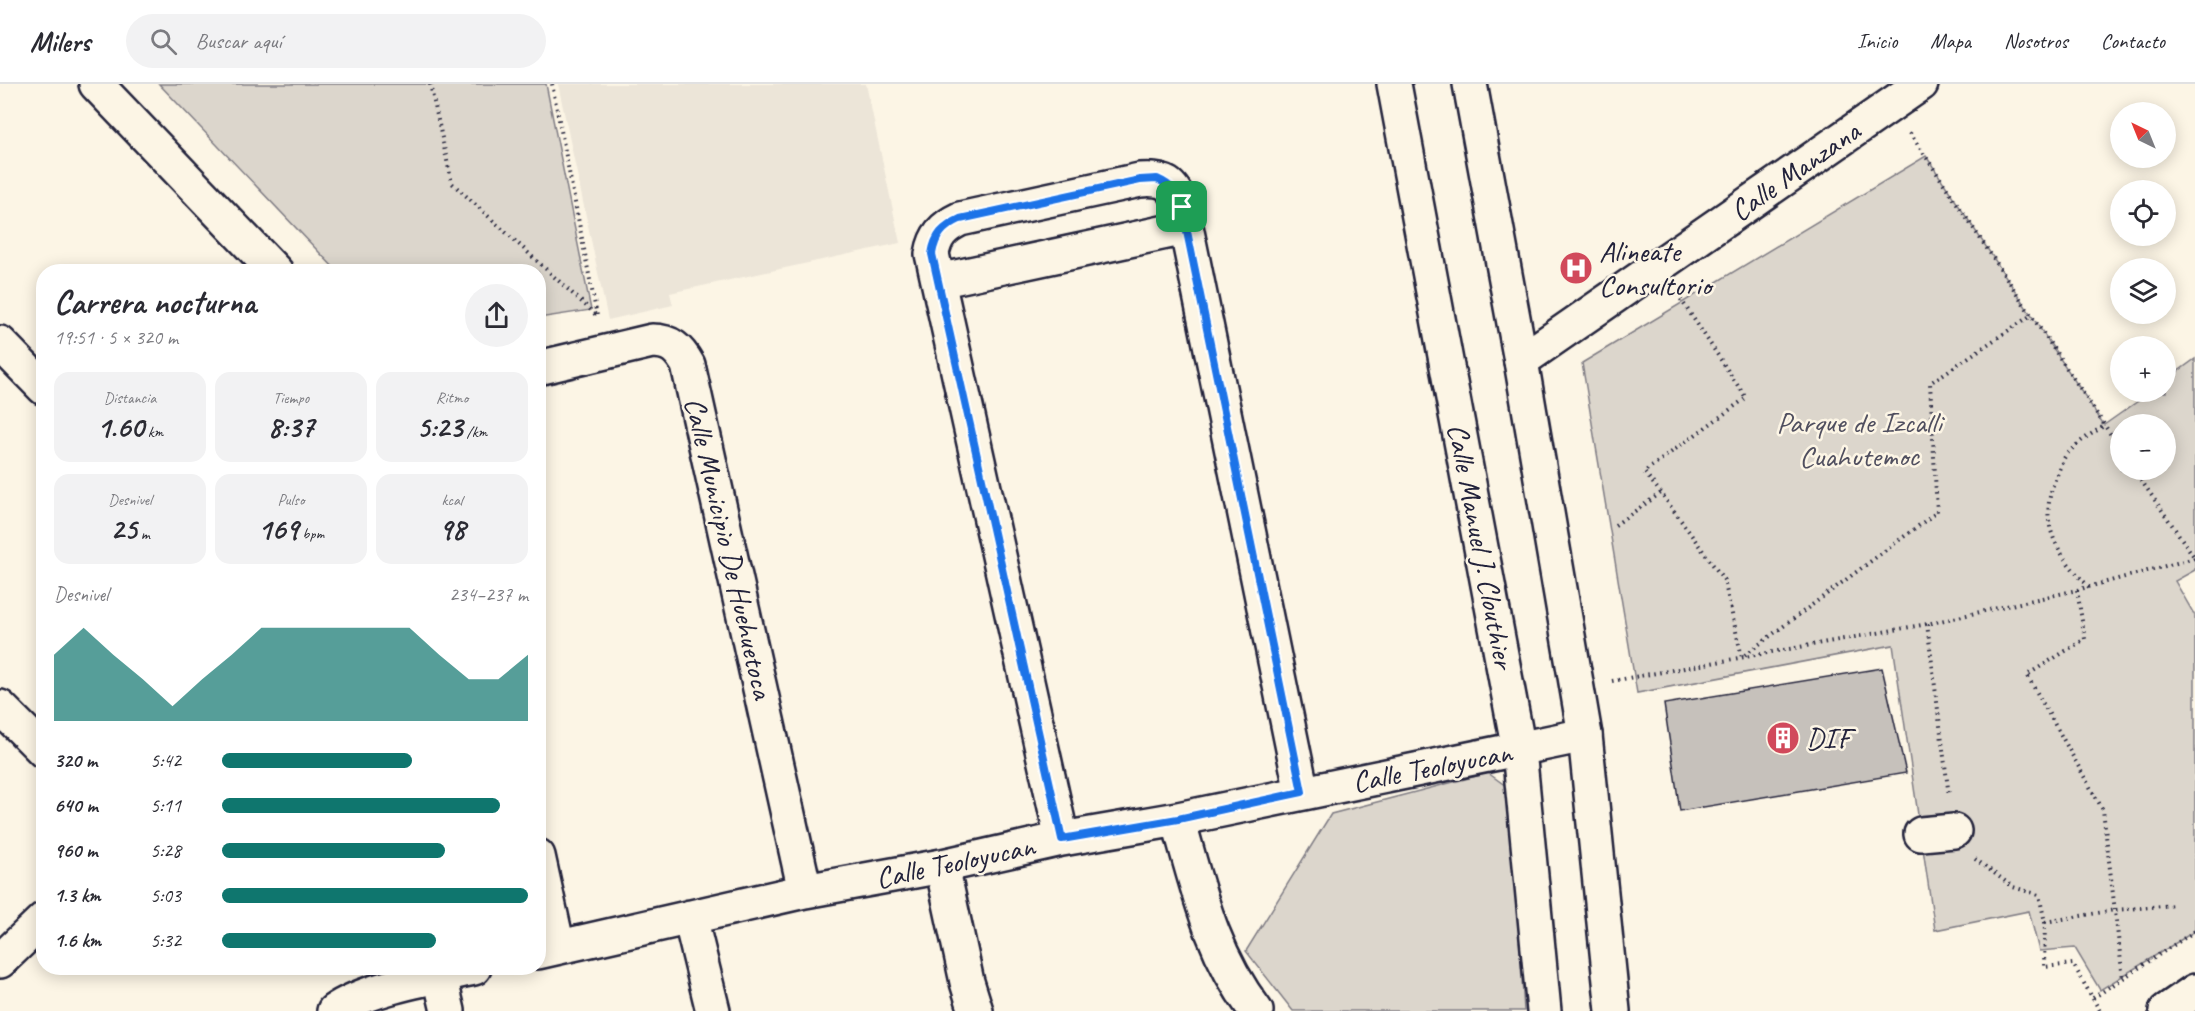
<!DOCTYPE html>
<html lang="es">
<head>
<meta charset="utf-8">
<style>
	body { margin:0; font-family:Caveat,sans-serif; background:#f2f2f3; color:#2b2b33; height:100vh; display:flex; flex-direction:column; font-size:22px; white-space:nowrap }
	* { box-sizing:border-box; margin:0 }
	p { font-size:20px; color:#7c7c81 }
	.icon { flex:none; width:33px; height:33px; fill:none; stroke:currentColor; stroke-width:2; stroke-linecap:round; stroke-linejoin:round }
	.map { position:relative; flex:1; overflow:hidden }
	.drawer { position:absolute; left:36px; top:180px; width:510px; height:711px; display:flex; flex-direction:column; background:#fff; border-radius:24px; box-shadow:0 3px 15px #0003 }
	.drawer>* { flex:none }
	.needle { width:39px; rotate:317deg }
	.buttons { position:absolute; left:2110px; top:18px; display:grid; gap:12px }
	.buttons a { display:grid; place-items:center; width:66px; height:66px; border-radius:50%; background:#fff; box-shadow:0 3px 15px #0003; font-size:30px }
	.pin { position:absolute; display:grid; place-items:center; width:51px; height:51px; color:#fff; margin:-26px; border-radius:12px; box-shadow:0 3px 9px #0006 }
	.round { display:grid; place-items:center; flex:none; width:63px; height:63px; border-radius:32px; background:#f2f2f3 }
	.head { display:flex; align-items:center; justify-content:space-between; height:102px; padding:0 18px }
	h1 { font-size:33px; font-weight:700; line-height:45px }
	.stats { display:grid; grid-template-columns:repeat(3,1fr); gap:9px; height:102px; padding:6px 18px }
	.stats div { display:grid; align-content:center; border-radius:15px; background:#f2f2f3; text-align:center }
	.stats b { font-size:30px; font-weight:700 }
	.stats small { font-size:16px; font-weight:400 }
	.stats p { font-size:16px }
	.chart { height:168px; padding:12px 18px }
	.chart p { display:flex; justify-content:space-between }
	.chart svg { width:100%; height:108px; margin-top:6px; fill:#0f766e; opacity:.7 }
	ul { padding:0 18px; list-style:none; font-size:20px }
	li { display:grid; grid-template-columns:96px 72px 1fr; align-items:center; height:45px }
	li i { height:15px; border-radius:8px; background:#0f766e }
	header { display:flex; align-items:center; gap:36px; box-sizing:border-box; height:84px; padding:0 30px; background:#fff; border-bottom:2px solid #e1e1e2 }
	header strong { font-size:28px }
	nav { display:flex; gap:33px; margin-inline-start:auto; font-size:21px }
	.search { width:420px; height:54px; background:#f2f2f3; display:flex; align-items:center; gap:15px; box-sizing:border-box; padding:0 21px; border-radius:33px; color:#7c7c81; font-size:22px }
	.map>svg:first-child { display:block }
	.built { fill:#ece5d8 }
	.green { fill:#dcd6cc; stroke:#7f7c84; stroke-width:1.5; fill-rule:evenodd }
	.building { fill:#c6c1bb; stroke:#22223b; stroke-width:1.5 }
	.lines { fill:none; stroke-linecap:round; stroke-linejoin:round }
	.street-casing { stroke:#22223b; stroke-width:38 }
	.secondary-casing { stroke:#22223b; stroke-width:38 }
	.path { stroke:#22223b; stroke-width:4; stroke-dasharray:1.5 4.5; stroke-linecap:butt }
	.street { stroke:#fcf5e5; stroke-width:33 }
	.secondary { stroke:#fcf5e5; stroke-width:33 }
	.route-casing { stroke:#fff; stroke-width:12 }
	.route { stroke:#1a73e8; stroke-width:8 }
	.labels { text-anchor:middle; stroke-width:5; stroke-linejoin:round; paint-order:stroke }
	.street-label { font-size:30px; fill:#22223b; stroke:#fcf5e5 }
	.poi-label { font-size:30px; fill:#22223b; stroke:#fcf5e5; text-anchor:start }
	.park-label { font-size:30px; fill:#504f5f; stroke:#fcf5e5 }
</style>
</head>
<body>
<header>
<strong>Milers</strong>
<div class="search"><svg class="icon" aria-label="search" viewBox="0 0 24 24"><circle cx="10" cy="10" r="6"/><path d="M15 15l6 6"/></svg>Buscar aquí</div>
<nav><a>Inicio</a><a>Mapa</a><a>Nosotros</a><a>Contacto</a></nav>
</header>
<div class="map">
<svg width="2195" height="927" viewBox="0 0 2195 927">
	<rect width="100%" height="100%" fill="#fcf5e5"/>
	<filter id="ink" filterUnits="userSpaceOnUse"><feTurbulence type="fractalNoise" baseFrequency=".0167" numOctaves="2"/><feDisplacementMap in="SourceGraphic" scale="12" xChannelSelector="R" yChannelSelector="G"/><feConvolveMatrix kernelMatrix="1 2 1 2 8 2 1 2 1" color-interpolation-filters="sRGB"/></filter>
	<g filter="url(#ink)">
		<path class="built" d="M558,0H866L900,159L670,209L673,221L608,236Z"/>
		<path class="green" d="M159,0H546L591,226L539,234L538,188L337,187Z
			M1926,72L2104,341L2151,308H2166V296L2195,275V486L2175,497L2195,532V847L2100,906L2075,864L2039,867L2029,827L1935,846L1893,561L1637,609L1582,279ZM2121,340H2166V386H2121Z
			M1488,689L1510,705L1524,927H1293L1246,867L1331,730Z"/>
		<path class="building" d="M1882,584L1906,689L1680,727L1664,620Z"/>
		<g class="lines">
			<g class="street-casing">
				<path id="street" d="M96,0L276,188
					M938,197L1185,144
					M0,259L44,304
					M1521,277L1921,0
					M538,284L652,257C671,257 679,265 688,281L805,807
					M0,623L44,667
					M1178,735C1198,805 1211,868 1256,927
					M1921,750L1954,747
					M1062,755L932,170C935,152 943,143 960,135L1140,96C1165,94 1173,99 1182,123L1302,709
					M538,772L558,863
					M942,782L967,898L976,927
					M690,833L713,927
					M538,868L805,807L942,782L1062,755L1178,735L1585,651
					M0,877L44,835
					M440,892L448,927
					M334,927C366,904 435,893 474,884"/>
			</g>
			<g class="secondary-casing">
				<path id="secondary" d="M1394,0L1519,666L1544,927
					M1470,0L1521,277L1585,651L1613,927
					M2166,927L2195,907"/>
			</g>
			<path class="path" d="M430,0L452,99L597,232
				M552,0L597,232
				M1910,49L2121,366
				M2134,386L2195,474
				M1661,409L1644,388L1746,314L1678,211
				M1615,441L1661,409L1724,496L1742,573L1937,428L1930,299L2030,232
				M2089,503C2056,469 2036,438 2057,391C2060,384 2062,376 2067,370C2078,358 2091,350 2104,342
				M2077,506L2085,555L2027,591L2103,726L2123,895
				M1927,540L1949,712
				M1612,597L1927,540L2077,506L2195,474
				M1975,775L2013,803L2039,811L2045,838L2044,883L2073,880L2100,927
				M2045,838L2115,826L2175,821
				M2093,914L2195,847"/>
			<use href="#street" class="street"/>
			<use href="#secondary" class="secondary"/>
		</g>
	</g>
	<g class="lines" filter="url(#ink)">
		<g class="route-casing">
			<path id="route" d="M1157,95C1171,101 1177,109 1182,123L1302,708L1178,735L1062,755L932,170C935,151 943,143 960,135L1140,96Z"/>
		</g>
		<use href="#route" class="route"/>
	</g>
	<defs>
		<g id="hospital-disc" transform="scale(1.725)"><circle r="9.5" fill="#d1495b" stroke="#fcf5e5"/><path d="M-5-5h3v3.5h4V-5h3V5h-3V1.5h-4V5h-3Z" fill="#fff"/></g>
		<g id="building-disc" transform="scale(1.725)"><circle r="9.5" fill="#d1495b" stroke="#fcf5e5"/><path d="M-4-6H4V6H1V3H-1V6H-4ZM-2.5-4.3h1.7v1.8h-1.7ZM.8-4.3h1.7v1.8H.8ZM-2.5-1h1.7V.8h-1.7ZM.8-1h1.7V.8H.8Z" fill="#fff"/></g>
	</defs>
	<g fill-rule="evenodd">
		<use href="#hospital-disc" x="1576" y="184"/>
		<use href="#building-disc" x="1783" y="654"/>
	</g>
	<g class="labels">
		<g class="street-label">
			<text transform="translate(1795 87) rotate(-35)" y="10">Calle Manzana</text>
			<text transform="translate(1481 462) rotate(79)" y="10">Calle Manuel J. Clouthier</text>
			<text transform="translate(729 464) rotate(77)" y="10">Calle Municipio De Huehuetoca</text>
			<text transform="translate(1432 683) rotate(-11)" y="10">Calle Teoloyucan</text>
			<text transform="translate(955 778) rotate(-12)" y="10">Calle Teoloyucan</text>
		</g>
		<g class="poi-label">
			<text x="1599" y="177">Alineate<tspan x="1599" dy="34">Consultorio</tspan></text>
			<text x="1806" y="664">DIF</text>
		</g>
		<g class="park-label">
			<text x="1859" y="348">Parque de Izcalli<tspan x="1859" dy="34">Cuahutemoc</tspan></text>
		</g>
	</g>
</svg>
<div class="buttons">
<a><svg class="needle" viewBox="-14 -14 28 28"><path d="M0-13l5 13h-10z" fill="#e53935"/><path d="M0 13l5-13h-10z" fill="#7c7c81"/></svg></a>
<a><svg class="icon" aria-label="locate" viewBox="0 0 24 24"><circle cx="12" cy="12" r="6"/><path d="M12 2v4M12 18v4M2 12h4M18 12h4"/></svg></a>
<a><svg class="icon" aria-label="layers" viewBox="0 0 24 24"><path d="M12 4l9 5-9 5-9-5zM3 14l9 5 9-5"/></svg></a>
<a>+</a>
<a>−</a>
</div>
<div class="pin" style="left:1182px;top:123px;background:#1e9e55"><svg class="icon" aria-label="arrive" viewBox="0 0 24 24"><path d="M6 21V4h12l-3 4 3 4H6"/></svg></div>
<section class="drawer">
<div class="head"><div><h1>Carrera nocturna</h1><p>19:51 · 5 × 320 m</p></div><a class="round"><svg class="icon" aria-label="share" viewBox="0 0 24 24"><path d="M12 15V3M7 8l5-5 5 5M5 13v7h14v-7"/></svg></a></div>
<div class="stats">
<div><p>Distancia</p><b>1.60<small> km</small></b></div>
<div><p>Tiempo</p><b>8:37</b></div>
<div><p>Ritmo</p><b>5:23<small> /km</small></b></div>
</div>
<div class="stats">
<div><p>Desnivel</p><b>25<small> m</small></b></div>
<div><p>Pulso</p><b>169<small> bpm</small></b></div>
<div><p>kcal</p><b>98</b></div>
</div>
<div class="chart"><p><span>Desnivel</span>234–237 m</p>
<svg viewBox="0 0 160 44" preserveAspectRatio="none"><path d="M0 44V17L10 6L20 17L30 27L40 38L50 27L60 17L70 6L80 6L90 6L100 6L110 6L120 6L130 17L140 27L150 27L160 17V44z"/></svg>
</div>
<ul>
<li><b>320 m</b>5:42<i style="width:62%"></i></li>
<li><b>640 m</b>5:11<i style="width:91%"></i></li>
<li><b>960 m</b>5:28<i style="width:73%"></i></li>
<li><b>1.3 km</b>5:03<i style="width:100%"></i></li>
<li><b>1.6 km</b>5:32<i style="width:70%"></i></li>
</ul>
</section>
</div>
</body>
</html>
